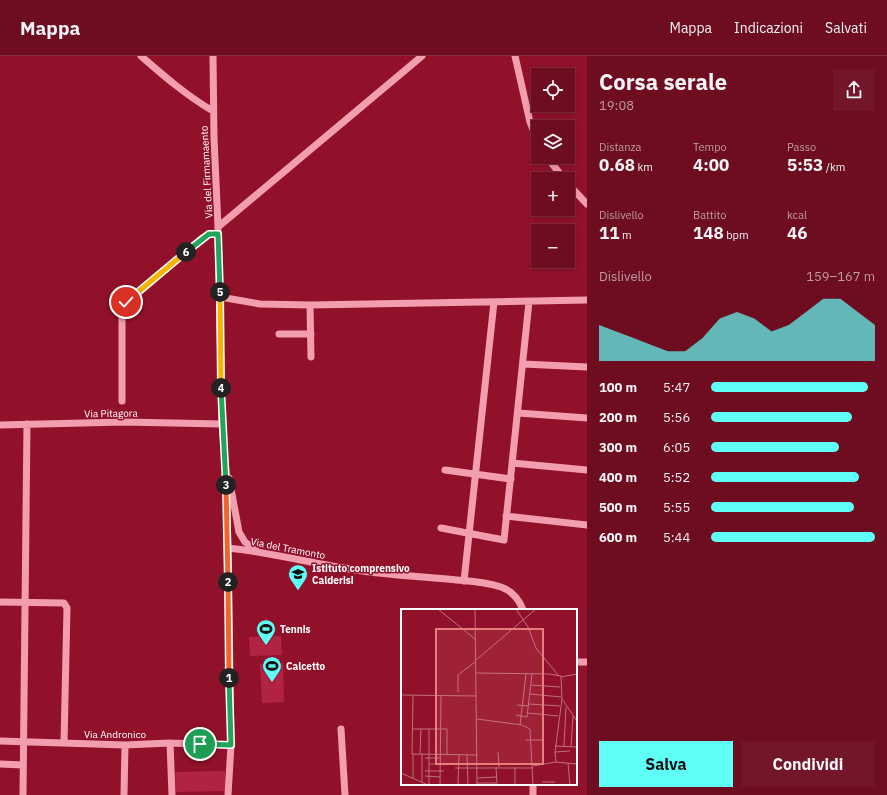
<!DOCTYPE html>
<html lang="it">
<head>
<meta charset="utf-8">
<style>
	body { margin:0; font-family:"IBM Plex Sans",sans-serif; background:#731629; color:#f1f3f6; height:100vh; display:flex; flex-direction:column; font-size:15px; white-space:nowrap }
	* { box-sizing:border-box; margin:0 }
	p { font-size:13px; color:#bf9ca5 }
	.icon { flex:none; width:22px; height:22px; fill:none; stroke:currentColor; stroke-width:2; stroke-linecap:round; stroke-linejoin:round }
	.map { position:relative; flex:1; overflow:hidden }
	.panel { display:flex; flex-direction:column; background:#6e0d20; width:300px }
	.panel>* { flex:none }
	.controls { position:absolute; left:531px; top:12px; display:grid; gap:8px }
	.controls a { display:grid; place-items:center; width:44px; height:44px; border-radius:0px; background:#6e0d20; box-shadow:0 2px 6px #0003,0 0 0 1px #802d3e; font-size:20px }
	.pin { position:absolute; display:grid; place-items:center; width:34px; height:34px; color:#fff; margin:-17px; border:2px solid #fff; border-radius:50%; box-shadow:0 1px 4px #0007 }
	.km { position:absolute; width:20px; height:20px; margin:-10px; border-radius:50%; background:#222; color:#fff; font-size:11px; line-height:20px; text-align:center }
	.round { display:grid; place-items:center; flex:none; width:42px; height:42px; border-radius:0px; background:#731629 }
	.summary { display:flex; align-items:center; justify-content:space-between; height:68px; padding:0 12px }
	h1 { font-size:22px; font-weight:700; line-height:30px }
	.metrics { display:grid; grid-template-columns:repeat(3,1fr); gap:6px; height:68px; padding:4px 12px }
	.metrics div { display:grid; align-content:center }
	.metrics b { font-size:17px; font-weight:700 }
	.metrics small { font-size:11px; font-weight:400 }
	.metrics p { font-size:11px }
	.chart { height:112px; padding:8px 12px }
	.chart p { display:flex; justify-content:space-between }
	.chart svg { width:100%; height:72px; margin-top:4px; fill:#5ffff8; opacity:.7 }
	.action { display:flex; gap:8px; margin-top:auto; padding:8px 12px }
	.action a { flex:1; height:46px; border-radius:0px; background:#5ffff8; color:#111; font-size:16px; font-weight:700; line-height:46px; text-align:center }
	.action a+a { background:#731629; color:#f1f3f6 }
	ul { padding:0 12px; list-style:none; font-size:13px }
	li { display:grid; grid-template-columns:64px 48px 1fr; align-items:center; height:30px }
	li i { height:10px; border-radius:5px; background:#5ffff8 }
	header { display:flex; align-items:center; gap:24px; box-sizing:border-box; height:56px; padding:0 20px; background:#6e0d20; border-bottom:1px solid #802d3e }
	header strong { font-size:19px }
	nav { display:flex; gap:22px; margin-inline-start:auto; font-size:14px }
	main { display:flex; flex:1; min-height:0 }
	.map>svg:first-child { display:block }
	.green { fill:#b12340 }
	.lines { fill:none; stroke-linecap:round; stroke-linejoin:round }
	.minor { stroke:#f39eaf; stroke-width:7 }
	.split-1-casing { stroke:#fff; stroke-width:8 }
	.split-2-casing { stroke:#fff; stroke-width:8 }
	.split-3-casing { stroke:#fff; stroke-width:8 }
	.split-4-casing { stroke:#fff; stroke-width:8 }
	.split-5-casing { stroke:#fff; stroke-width:8 }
	.split-6-casing { stroke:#fff; stroke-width:8 }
	.split-7-casing { stroke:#fff; stroke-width:8 }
	.split-1 { stroke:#22a559; stroke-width:5 }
	.split-2 { stroke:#f0652b; stroke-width:5 }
	.split-3 { stroke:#f0652b; stroke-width:5 }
	.split-4 { stroke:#22a559; stroke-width:5 }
	.split-5 { stroke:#f5b400; stroke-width:5 }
	.split-6 { stroke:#22a559; stroke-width:5 }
	.split-7 { stroke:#f5b400; stroke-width:5 }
	.labels { text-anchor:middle; stroke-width:3; stroke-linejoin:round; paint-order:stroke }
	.street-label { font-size:10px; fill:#fff; stroke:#92112a }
	.poi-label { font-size:10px; font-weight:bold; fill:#fff; stroke:#92112a; text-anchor:start }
	.inset-road { fill:none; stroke:#be707f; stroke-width:1 }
	.view { fill:#e67e7e; fill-opacity:0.15; stroke:#e67e7e; stroke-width:2 }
	.inset-edge { fill:none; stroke:#fff; stroke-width:2 }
</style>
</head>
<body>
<header>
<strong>Mappa</strong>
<nav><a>Mappa</a><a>Indicazioni</a><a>Salvati</a></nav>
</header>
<main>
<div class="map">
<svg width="587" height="739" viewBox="0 0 587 739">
	<rect width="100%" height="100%" fill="#92112a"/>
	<path class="green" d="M281,580L282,599L250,600L249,581Z
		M283,607L284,646L262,647L260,608Z
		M225,715V735L176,736L175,716Z"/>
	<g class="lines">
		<path class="minor" d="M141,0C164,20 187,40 213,55
			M213,0L214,82L218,171L222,368L226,415L228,492L231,689L228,739
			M515,0L530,66L538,86
			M547,101L564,123
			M568,128L587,148
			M218,171L422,0
			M220,241L260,248L310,249L587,244
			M310,249L311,301
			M279,278H311
			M523,308L587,311
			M122,345V256L123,250L201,183L209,178H218
			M518,357L587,362
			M0,369L124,366L222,368
			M512,407L587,414
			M445,414L511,423
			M229,422L239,476L245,486L256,494
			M506,460L587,469
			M441,472L504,484L529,246
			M228,492C271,496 313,508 356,514C386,519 417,520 447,523C465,525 483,525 501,531C512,535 519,543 523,554
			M464,525L494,246
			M0,546L64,547L67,552L64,687
			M576,606H587
			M341,673L345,739
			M0,685L125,689L170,687L231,689
			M170,687L172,739
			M0,708L23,709
			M533,728V739
			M23,739L27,368
			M124,739L125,689"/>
	</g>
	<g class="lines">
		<g class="split-1-casing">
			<path id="split-1" d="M200,688L231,689L229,622"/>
		</g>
		<g class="split-2-casing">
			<path id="split-2" d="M228,526L229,622"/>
		</g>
		<g class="split-3-casing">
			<path id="split-3" d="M226,429L228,526"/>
		</g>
		<g class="split-4-casing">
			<path id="split-4" d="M221,332L226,429"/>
		</g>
		<g class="split-5-casing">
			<path id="split-5" d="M220,236L221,332"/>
		</g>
		<g class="split-6-casing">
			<path id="split-6" d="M186,196L209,178H218L220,236"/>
		</g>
		<g class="split-7-casing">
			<path id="split-7" d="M126,246L186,196"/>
		</g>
		<use href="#split-1" class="split-1"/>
		<use href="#split-2" class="split-2"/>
		<use href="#split-3" class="split-3"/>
		<use href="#split-4" class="split-4"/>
		<use href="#split-5" class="split-5"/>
		<use href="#split-6" class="split-6"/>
		<use href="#split-7" class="split-7"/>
	</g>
	<defs>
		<g id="school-pin" transform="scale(1)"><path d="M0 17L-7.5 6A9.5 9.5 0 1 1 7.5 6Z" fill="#5ffff8" stroke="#92112a"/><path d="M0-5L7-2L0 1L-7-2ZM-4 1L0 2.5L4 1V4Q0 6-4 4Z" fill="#111"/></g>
		<g id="stadium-pin" transform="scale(1)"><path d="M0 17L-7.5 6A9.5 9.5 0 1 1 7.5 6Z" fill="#5ffff8" stroke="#92112a"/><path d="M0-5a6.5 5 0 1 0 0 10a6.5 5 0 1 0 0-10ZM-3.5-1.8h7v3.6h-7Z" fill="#111"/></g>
	</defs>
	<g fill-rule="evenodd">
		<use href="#school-pin" x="298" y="518"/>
		<use href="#stadium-pin" x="266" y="573"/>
		<use href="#stadium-pin" x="272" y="610"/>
	</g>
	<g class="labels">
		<g class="street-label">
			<text transform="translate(206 116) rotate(-93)" y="4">Via del Firmamaento</text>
			<text transform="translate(111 357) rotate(-1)" y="4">Via Pitagora</text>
			<text transform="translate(288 492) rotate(11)" y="4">Via del Tramonto</text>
			<text x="115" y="682">Via Andronico</text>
		</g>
		<g class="poi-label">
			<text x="312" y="516">Istituto comprensivo<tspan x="312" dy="12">Calderisi</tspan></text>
			<text x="280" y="577">Tennis</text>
			<text x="286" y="614">Calcetto</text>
		</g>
	</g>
	<g transform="translate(401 553)">
		<rect width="176" height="176" fill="#92112a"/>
		<path class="inset-road" d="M37,0L74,30M74,0L76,176M115,0L127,18L135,39L157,66M75,51L135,0M75,64L148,65L160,67L161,90L154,143L155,153M160,68L176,65M130,76L159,78M57,83V66L74,53M129,85L160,88M0,86L75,87M12,87L11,145L77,146M161,90L176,112M128,95L159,97M116,96L128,97M127,104L157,107M115,106L126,108L131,65M76,110L121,116L129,120L132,176M119,116L125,65M11,120H46V145M125,131H142M154,137L176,138M163,137L165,98M170,138L172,107M97,143L98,158M154,143L169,142M19,145L20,120M66,145L67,176M24,149H39M167,154L169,176M28,155H45M132,157L155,153L176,155M95,158L96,174M54,159H132M24,162H43M0,164L27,176M24,167L39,168M12,169V145M76,169L96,168M21,173V145M141,173H154M76,174H96M28,176V120M39,176L40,87M57,176L58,146M114,176V158"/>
		<path class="view" d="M35,20H142V155H35Z"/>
		<rect width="176" height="176" class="inset-edge"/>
	</g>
</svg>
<div class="controls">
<a><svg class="icon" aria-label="locate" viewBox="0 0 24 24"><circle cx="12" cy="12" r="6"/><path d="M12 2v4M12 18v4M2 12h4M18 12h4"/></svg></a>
<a><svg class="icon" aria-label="layers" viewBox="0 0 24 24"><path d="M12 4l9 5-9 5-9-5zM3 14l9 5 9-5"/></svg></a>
<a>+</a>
<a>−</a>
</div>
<div class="pin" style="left:200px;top:688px;background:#1e9e55"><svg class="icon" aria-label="arrive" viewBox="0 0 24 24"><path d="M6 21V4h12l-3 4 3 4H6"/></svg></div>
<div class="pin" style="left:126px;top:246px;background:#d93025"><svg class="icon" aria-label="check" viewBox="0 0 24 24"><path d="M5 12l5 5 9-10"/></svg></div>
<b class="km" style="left:229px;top:622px">1</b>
<b class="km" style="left:228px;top:526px">2</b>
<b class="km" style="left:226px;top:429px">3</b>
<b class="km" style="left:221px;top:332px">4</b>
<b class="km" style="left:220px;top:236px">5</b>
<b class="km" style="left:186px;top:196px">6</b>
</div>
<section class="panel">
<div class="summary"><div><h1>Corsa serale</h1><p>19:08</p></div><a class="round"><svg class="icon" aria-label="share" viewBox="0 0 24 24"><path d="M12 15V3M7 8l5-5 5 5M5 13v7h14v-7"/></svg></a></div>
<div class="metrics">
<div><p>Distanza</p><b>0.68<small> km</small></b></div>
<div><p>Tempo</p><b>4:00</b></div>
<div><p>Passo</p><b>5:53<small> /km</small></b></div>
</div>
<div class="metrics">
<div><p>Dislivello</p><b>11<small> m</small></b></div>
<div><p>Battito</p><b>148<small> bpm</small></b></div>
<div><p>kcal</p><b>46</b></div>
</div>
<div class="chart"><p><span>Dislivello</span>159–167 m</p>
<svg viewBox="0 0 160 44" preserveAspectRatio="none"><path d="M0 44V22L10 26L20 30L30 34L40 38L50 38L60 30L70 18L80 14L90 18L100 26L110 22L120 14L130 6L140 6L150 14L160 22V44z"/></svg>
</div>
<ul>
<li><b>100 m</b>5:47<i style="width:96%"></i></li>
<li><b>200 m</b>5:56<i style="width:86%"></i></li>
<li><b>300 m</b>6:05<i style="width:78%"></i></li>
<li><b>400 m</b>5:52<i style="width:90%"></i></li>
<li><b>500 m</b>5:55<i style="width:87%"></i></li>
<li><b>600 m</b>5:44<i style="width:100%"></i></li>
</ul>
<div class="action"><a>Salva</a><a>Condividi</a></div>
</section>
</main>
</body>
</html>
